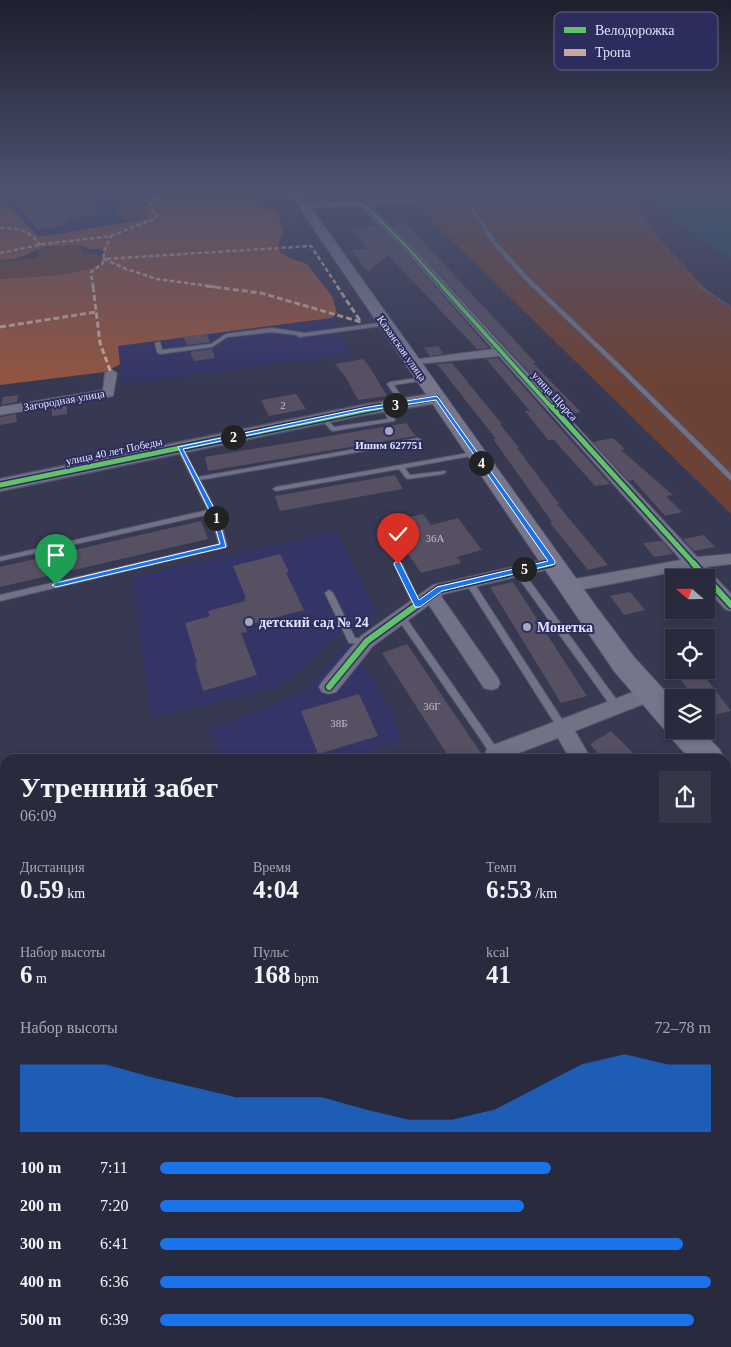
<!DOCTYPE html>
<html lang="ru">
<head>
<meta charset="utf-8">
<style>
	body { margin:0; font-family:Georgia,serif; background:#353648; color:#f1f3f6; height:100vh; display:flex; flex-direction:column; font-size:19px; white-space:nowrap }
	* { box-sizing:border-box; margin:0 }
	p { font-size:16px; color:#a5a7b0 }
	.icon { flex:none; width:28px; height:28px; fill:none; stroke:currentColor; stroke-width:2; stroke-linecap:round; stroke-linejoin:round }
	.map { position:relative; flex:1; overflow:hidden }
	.panel { position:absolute; left:0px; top:754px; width:731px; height:594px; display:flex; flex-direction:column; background:#292a3d; border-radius:15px 15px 0 0; box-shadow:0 2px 8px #0003,0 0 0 1px #454657 }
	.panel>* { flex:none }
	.needle { width:32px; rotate:290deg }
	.buttons { position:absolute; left:665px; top:569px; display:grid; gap:10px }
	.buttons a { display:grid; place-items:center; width:50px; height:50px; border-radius:0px; background:#292a3d; box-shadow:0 2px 8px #0003,0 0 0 1px #454657; font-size:25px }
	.pin { position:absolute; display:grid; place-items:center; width:42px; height:42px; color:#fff; margin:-51px -21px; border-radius:50% 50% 50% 0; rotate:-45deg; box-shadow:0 0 5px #0007 }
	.pin .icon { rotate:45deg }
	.km { position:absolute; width:25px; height:25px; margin:-12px; border-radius:50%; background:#222; color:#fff; font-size:14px; line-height:25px; text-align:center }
	.round { display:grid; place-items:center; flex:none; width:52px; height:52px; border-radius:0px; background:#353648 }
	.headline { display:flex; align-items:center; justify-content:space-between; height:85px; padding:0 20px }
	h1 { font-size:28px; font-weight:700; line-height:38px }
	.metrics { display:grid; grid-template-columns:repeat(3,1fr); gap:8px; height:85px; padding:5px 20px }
	.metrics div { display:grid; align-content:center }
	.metrics b { font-size:25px; font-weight:700 }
	.metrics small { font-size:14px; font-weight:400 }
	.metrics p { font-size:14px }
	.chart { height:140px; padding:10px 20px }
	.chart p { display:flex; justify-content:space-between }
	.chart svg { width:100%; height:90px; margin-top:5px; fill:#1a73e8; opacity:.7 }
	ul { padding:0 20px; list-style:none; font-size:16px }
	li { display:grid; grid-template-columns:80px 60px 1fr; align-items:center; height:38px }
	li i { height:12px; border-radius:6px; background:#1a73e8 }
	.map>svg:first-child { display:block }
	.built { fill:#343567 }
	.green { fill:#6d4236 }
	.forest { fill:#925441 }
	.water { fill:#215262 }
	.building { fill:#574f62 }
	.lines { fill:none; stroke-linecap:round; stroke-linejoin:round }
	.lane-casing { stroke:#535469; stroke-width:2 }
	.street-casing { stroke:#535469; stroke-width:2 }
	.secondary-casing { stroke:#535469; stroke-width:3 }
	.primary-casing { stroke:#535469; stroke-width:2 }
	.path-far1 { stroke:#6d6e80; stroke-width:1; stroke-dasharray:1 1; stroke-linecap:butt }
	.path { stroke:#6d6e80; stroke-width:2; stroke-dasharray:1 1; stroke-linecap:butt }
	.lane { fill:#717285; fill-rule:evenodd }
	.street { fill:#717285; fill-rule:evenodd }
	.secondary { fill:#727489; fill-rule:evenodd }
	.primary { fill:#75768c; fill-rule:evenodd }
	.quiet-far1 { stroke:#c3a89e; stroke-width:2.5; stroke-dasharray:4.5 2.5; stroke-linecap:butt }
	.quiet { stroke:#c3a89e; stroke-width:3; stroke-dasharray:6 3; stroke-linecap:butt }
	.cycleway-far3-casing { stroke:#2c2d5c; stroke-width:4.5 }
	.cycleway-far2-casing { stroke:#2c2d5c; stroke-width:5.5 }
	.cycleway-far1-casing { stroke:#2c2d5c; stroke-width:8 }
	.cycleway-casing { stroke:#2c2d5c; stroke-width:9 }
	.cycleway-far3 { stroke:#61c268; stroke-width:3 }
	.cycleway-far2 { stroke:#61c268; stroke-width:4 }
	.cycleway-far1 { stroke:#61c268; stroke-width:5 }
	.cycleway { stroke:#61c268; stroke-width:6 }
	.route { fill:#1a73e8; stroke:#fff }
	.poi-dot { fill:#a6a8c1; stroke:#2c2d5c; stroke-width:2 }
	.labels { text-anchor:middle; stroke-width:4; stroke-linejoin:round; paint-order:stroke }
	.far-street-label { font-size:11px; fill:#e1e4fd; stroke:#2c2d5c }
	.number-label { font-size:11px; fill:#bebfd6 }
	.far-poi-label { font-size:11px; font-weight:bold; fill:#e1e4fd; stroke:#2c2d5c }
	.poi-label { font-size:14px; font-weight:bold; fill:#e1e4fd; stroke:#2c2d5c; text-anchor:start }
	.key { fill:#2c2d5c; stroke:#62648c; stroke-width:1 }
	.key-label { font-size:14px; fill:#e1e4fd }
</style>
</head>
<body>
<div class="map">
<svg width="731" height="1347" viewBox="0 0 731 1347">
	<rect width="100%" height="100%" fill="#373851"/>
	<path class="built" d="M45,191H135L152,196L151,218L38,237L9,205Z
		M331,318L351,354L123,384L117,346Z
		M337,531L378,615L344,630L282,686L150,718L132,577Z
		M349,641L387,703L403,741L340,759H219L210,729L305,691Z
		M726,1151L731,1152V1347H25V1342H726Z"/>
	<path class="green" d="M438,191H627L657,235L712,296L731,308V514L413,202L443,201Z
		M140,204L148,218L123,221L114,207Z
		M81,245L83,253L101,255L104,259L103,263C82,276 27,277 0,279V262L38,258L39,249Z"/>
	<path class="forest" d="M177,191H252L253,193L264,195L265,197L254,202L255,206L277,211L283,232L277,248L285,256L307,264L332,296L337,313L331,318L118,346L120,364L105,372L0,385V279C27,277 82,276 103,263L104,253L102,249H89L81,245L44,247L16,259L0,260V207H10L39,237L147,219L145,208L147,199Z"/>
	<path class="water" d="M651,191H715L731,203V258C697,238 675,224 651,191Z"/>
	<path class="building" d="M82,197L101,213L65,220L70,224L39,230L15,205L46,199L50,203Z
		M404,222L429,246H427L536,363H533L581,412L569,415L391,223Z
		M377,225L404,251L489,348L477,349L388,255L368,272L351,250L367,249L350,228Z
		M207,334L210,342L187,345L183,337Z
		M438,346L444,354L430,356L424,348Z
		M212,349L215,358L194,361L190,352Z
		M498,358L575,445L610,484L595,486L554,440H548L525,411H530L486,359Z
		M363,359L369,366L387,396L358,400L346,378L335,364Z
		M452,363L502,424H500L519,448H517L559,504H557L608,565L588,570L550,523L552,522L493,439H496L437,364Z
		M296,394L306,409L269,416L261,400Z
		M18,395L17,402L1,405L3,397Z
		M67,406V414L52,416V408Z
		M16,414L17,422L0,425V417Z
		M406,423L416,436L208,471L205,457Z
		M613,438L625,449L621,450L673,495L666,496L682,512L665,516L633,480L629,481L593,442Z
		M395,475L403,489L280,511L275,496Z
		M423,514L431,525L458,518L482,550L457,557L461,563L421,573L387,522Z
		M201,521L208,539L0,587V567Z
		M704,535L715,547L694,551L683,539Z
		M659,541L663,542L673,554L654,557L643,543Z
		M280,554L289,572L286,573L304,610L245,626L247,632L241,633L257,675L203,691L195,663H197L185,623L210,616L208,611L245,601L244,599L246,598L233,566Z
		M513,582L587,696L561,703L490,587Z
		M630,592L645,610L624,615L610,596Z
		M407,644L485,759H450L382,653Z
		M673,670H700L731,711L706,717V698H695Z
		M359,694L378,736L318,754L301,711Z
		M611,731L639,759H603L590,744Z"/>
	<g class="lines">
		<g class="lane-casing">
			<path id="lane" d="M379,191H393L348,197L346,196Z
				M420,191H425L428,194L423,200L409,202V200L421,198L424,194Z
				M490,191H498L468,198L466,197Z
				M582,191H586V195H584Z
				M297,196H322L328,205L325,206L320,198H296Z
				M467,202H469L496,242L531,280L615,360L731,474V480L729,479L611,362L527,282L493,244Z
				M386,322L388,323V325L299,337L297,335L272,332L227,337L212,347L160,354L157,352L155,343L160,342L162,350L211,344L226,334L272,328L305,333Z
				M424,377L426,378V380L394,385L399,393L396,395L394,394L387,384L390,382Z
				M385,404L388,406L395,420L394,421L333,431L331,430L320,418L325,417L334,427L388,419L382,406Z
				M418,438L421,440L420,441L200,480L219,516L227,545L226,547L0,601V595L219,544L210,514L0,561V557L208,510L177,448L178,447L183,448L198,477Z
				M474,452L476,453V455L405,468L410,475L445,471L446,472L443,474L408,479L406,478L399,469L276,491L273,489L276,487Z
				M398,561L402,564L421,605L420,607L417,608L413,605L394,564Z
				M518,568L521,569L619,703L621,706L619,709H613L515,573L514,571Z
				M469,579L472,580L565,724L567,727L565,730L562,731L559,730L465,582Z
				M329,590L333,593L355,638L370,639L371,641L370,643H349L325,593Z
				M401,614L404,615L498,750L500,753L498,756L495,757L492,756L398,619L397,617L398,615Z
				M731,1029V1042L726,1044V1031Z"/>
		</g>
		<g class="street-casing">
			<path id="street" d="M95,191H105L98,195H95Z
				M410,199L414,201L413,203L369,205L411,246L697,557L731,554V564L706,567L731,594V611L725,609L706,588V578H697L689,569L569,592L563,590L561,586L563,582L569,580L681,560L499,356L408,365L406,363L408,361L412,360L493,349L405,250L360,206L303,208L299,206L303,204Z
				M111,369L117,373L113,396L0,415V407L103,390L105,373Z
				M552,558L558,559L560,563L558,567L444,594L441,596L498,678L500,683L498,688L491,690L484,688L429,605L373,646L336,692L329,694L322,692L319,687L322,682L361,636L433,585Z
				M649,686L656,689L659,694L656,699L575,731L591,759H570L558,738L503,759H488L485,753L488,747Z"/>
		</g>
		<g class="secondary-casing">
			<path id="secondary" d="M437,393L443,394L446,398L443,402L363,415L0,491V479L363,405Z"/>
		</g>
		<g class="primary-casing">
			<path id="primary" d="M288,191H299L595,605L634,657L674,701V730H701L720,750L724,759H690L672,739L668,731L664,729L614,671Z
				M726,764L731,765V794L726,793Z"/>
		</g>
		<path class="path-far1" d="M273,191L311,246
			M624,191L653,238L701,287
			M150,197L189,191"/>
		<path class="path" d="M699,286L731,307"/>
		<use href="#lane" class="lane"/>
		<use href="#street" class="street"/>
		<use href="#secondary" class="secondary"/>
		<use href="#primary" class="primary"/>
		<path class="quiet-far1" d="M0,228C17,228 30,230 40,245
			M0,253L44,244L111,236L156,218L157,215L151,209V203L158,196
			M93,287L91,272L103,263L104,252L111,236
			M216,287L157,279L126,269L104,259L311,246L338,287"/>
		<path class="quiet" d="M93,286L100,343L111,373
			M206,286L261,293L361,322L337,286
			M0,327L96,312"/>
		<g class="cycleway-far3-casing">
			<path id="cycleway-far3" d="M362,203L408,248L443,287"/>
		</g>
		<g class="cycleway-far2-casing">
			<path id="cycleway-far2" d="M442,286L553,409
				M372,409L437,398"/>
		</g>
		<g class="cycleway-far1-casing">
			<path id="cycleway-far1" d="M552,407L694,564
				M0,485L379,407
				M546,564L552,563"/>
		</g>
		<g class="cycleway-casing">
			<path id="cycleway" d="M693,563L731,605
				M329,687L367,641L439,589L551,563"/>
		</g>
		<use href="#cycleway-far3" class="cycleway-far3"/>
		<use href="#cycleway-far2" class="cycleway-far2"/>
		<use href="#cycleway-far1" class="cycleway-far1"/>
		<use href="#cycleway" class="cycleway"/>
	</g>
	<linearGradient id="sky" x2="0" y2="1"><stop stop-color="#1e1f2d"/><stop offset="0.5" stop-color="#4d5370"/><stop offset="1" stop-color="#4d5370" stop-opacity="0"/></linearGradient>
	<rect width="731" height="380" fill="url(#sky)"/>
	<path class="route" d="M437,396L555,561V564L442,591L420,607H415L394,564L395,562H400L419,600L437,587L548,561L436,400L363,411L183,449L218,516L226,547L56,587L52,585L56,583L220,544L212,516L178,447L363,408Z"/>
	<g class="poi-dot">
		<circle cx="389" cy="431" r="5"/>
		<circle cx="249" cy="622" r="5"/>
		<circle cx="527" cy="627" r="5"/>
	</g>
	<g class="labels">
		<g class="far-street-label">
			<text transform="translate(402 348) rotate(55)" y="4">Казанская улица</text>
			<text transform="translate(555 396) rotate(48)" y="4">улица Щорса</text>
			<text transform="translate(64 400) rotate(-10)" y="4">Загородная улица</text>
			<text transform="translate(114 451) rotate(-12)" y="4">улица 40 лет Победы</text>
		</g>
		<g class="number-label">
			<text x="283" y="409">2</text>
			<text x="435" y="542">36А</text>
			<text x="432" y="710">36Г</text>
			<text x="339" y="727">38Б</text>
		</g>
		<g class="far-poi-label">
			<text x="389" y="449">Ишим 627751</text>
		</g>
		<g class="poi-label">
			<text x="259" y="627">детский сад № 24</text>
			<text x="537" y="632">Монетка</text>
		</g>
	</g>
	<rect x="554" y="12" width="164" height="58" rx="8" class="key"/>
	<rect x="564" y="27" width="22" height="6" fill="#61c268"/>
	<rect x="564" y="49" width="22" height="7" fill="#c3a89e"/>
	<g class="key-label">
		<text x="595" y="35">Велодорожка</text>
		<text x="595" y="57">Тропа</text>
	</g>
</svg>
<div class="buttons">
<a><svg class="needle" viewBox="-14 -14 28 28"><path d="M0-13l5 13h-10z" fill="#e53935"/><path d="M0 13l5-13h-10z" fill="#a5a7b0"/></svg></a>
<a><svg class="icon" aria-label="locate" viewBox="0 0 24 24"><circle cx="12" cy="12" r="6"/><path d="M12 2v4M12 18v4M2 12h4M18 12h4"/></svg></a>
<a><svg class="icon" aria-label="layers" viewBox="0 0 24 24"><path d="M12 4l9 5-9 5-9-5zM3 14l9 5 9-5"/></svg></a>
</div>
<div class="pin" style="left:56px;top:585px;background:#1e9e55"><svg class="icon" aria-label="arrive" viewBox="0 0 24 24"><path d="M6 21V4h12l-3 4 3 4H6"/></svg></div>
<div class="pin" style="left:398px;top:564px;background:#d93025"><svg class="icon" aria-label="check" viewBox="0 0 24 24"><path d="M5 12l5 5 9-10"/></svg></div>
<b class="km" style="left:216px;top:518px">1</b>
<b class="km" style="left:233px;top:437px">2</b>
<b class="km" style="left:395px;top:405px">3</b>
<b class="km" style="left:481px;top:463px">4</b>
<b class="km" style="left:524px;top:569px">5</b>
<section class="panel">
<div class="headline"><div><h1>Утренний забег</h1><p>06:09</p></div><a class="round"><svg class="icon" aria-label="share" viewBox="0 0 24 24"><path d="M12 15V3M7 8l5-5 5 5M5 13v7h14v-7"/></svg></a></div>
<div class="metrics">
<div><p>Дистанция</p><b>0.59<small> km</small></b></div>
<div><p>Время</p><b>4:04</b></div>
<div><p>Темп</p><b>6:53<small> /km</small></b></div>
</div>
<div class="metrics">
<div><p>Набор высоты</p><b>6<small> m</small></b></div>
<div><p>Пульс</p><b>168<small> bpm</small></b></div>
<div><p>kcal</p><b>41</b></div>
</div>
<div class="chart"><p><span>Набор высоты</span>72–78 m</p>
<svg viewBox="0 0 160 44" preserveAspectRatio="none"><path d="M0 44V11L10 11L20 11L30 17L40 22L50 27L60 27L70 27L80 33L90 38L100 38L110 33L120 22L130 11L140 6L150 11L160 11V44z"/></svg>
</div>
<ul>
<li><b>100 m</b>7:11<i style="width:71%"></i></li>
<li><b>200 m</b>7:20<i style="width:66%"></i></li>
<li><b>300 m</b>6:41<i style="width:95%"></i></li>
<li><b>400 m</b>6:36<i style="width:100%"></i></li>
<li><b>500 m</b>6:39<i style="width:97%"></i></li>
</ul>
</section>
</div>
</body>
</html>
